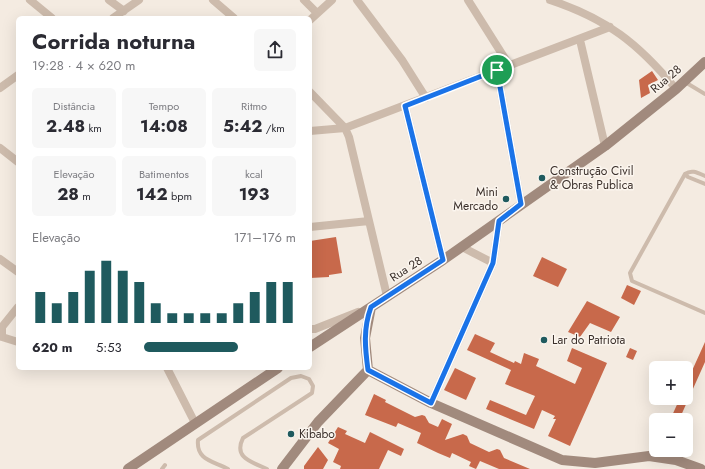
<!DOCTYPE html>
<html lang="pt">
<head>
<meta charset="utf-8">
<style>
	body { margin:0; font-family:Jost,sans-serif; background:#f7f7f7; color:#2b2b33; height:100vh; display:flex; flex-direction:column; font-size:15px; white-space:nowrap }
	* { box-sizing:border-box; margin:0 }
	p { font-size:13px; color:#7c7c81 }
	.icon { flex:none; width:22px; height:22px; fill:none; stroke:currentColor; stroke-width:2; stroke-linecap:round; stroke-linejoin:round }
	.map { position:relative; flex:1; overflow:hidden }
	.panel { position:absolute; left:16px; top:16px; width:296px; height:354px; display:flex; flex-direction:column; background:#fff; border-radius:6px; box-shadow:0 4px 16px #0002 }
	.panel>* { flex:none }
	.fabs { position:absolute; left:649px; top:361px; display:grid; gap:8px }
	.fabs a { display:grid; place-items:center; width:44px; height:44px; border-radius:6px; background:#fff; box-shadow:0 4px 16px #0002; font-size:20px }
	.pin { position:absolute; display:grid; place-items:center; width:34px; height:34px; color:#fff; margin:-17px; border:2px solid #fff; border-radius:50%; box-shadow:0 1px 4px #0007 }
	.round { display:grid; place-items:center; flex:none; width:42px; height:42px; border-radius:6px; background:#f7f7f7 }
	.head { display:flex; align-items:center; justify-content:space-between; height:68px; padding:0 16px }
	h1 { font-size:22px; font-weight:700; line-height:30px }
	.metrics { display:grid; grid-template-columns:repeat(3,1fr); gap:6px; height:68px; padding:4px 16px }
	.metrics div { display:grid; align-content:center; border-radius:6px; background:#f7f7f7; text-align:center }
	.metrics b { font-size:17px; font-weight:700 }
	.metrics small { font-size:11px; font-weight:400 }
	.metrics p { font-size:11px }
	.chart { height:112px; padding:8px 16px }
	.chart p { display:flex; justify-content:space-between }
	.chart svg { width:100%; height:72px; margin-top:4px; stroke:#1f5a5e; stroke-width:6 }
	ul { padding:0 16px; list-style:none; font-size:13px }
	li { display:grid; grid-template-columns:64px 48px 1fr; align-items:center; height:30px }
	li i { height:10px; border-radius:5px; background:#1f5a5e }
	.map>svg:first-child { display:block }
	.building { fill:#c8694b }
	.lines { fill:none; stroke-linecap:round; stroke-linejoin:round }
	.lane { stroke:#cdbbac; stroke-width:4 }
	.street { stroke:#cdbbac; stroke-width:8 }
	.secondary { stroke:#a18a7d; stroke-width:10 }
	.route-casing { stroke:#fff; stroke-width:8 }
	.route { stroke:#1a73e8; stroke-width:5 }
	.poi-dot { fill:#1f5a5e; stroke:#fbf5ee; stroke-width:1.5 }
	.labels { text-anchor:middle; stroke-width:3; stroke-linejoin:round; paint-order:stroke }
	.street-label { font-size:12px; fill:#3b302b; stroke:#fbf5ee }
	.poi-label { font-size:12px; fill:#3b302b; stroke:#fbf5ee; text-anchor:start }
</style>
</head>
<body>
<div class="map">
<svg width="705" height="469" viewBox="0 0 705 469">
	<rect width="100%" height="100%" fill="#f4ebe1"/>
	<path class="building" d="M652,71L658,80L648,85L650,93L641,98L639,80Z
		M336,237L342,273L329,275V277L310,278V241Z
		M542,257L567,269L558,287L533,276Z
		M627,285L641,291L634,305L621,298Z
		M587,301L620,317L611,332L590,323L580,337L568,332Z
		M475,334L495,343L490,352L514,363L515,361L521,364L524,353L539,359L536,366L575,384L582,368L567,361L572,348L607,363L570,446L548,436L556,419H553L555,416L542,410L534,429L486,409L490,400L526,415L535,396L505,384L511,370L467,350Z
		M705,342V362L679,420H670L680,398H686V384Z
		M630,348L637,351L633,360L626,357Z
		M455,368L476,378L466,400L444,390Z
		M374,394L386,400L385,402L415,417L422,415L425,416L429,423L438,427L442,419L452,424L445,440L463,434L467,436L470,443L489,452L497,449L500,450L504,458L530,469H499L480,461L476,469L469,466L471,462L452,453L450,458L438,453L417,443L421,433L398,423L396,427L365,415Z
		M338,427L347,431L345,434L365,443L370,432L404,449L401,456L388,450L379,469H340L341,466L333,462L339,449L328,443Z
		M318,447L328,460L323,469H304V466Z"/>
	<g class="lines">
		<path class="lane" d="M685,82L705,94
			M685,174L688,177L705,184
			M705,176C698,173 692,169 685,174L630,273L632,281L705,313
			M162,469L165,465
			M228,469C213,461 196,460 198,440L291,378L301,376L309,379L313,386L312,393L243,438C233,458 252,462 267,469"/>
		<path class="street" d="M30,0L52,18
			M109,0L124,11
			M213,0L234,18
			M304,0L317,13
			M357,0L402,60L426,98
			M468,0L509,65
			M550,0C607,19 638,43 676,89
			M113,18L139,0
			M310,20L332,0
			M580,40L605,146
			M497,70L521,204
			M0,88L18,75
			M310,92L345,128L349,137L387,296
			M405,106L443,260
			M310,131L345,128L610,27
			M0,148L18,162
			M310,227L369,221
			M462,247L493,263
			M0,259L18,272
			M18,307L2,327V337L18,342
			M310,329H315L358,312
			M167,368L195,423
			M431,403L493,263L499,221"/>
		<path class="secondary" d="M310,347L443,260L605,146L676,89L705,62
			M368,370L431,403L562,460L595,463L649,456L676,460L701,469
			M368,370L365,338L371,307
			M128,469L278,368
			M282,469L318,422L368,370"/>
	</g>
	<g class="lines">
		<g class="route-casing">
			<path id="route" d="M497,70L521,204L499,221L493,263L431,403L368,370C365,348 363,329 371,307L443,260L405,106Z"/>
		</g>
		<use href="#route" class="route"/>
	</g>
	<g class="poi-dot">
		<circle cx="542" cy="178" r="4"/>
		<circle cx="506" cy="199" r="4"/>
		<circle cx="544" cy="340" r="4"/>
		<circle cx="291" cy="434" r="4"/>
	</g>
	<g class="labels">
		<g class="street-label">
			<text transform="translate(666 79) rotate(-40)" y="4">Rua 28</text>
			<text transform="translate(406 269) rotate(-33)" y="4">Rua 28</text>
		</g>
		<g class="poi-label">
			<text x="550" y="175">Construção Civil<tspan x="550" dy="14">&amp; Obras Publica</tspan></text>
			<text x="498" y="196" text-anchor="end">Mini<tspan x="498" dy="14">Mercado</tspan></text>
			<text x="552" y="344">Lar do Patriota</text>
			<text x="299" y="438">Kibabo</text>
		</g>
	</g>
</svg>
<div class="fabs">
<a>+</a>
<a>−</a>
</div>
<div class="pin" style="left:497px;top:70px;background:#1e9e55"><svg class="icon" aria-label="arrive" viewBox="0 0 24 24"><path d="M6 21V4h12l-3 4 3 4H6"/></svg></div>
<section class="panel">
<div class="head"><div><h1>Corrida noturna</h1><p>19:28 · 4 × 620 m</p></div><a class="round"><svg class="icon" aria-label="share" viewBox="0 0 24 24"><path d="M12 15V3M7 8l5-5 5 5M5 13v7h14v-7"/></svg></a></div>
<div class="metrics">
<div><p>Distância</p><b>2.48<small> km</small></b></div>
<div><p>Tempo</p><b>14:08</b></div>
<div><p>Ritmo</p><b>5:42<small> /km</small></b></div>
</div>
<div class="metrics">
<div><p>Elevação</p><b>28<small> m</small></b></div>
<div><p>Batimentos</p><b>142<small> bpm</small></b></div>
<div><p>kcal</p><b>193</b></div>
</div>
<div class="chart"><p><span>Elevação</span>171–176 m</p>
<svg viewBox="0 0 160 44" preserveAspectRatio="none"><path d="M5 44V25M15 44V32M25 44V25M35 44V12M45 44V6M55 44V12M65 44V19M75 44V32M85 44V38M95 44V38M105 44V38M115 44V38M125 44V32M135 44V25M145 44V19M155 44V19"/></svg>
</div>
<ul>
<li><b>620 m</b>5:53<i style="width:62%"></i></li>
</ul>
</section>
</div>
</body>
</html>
